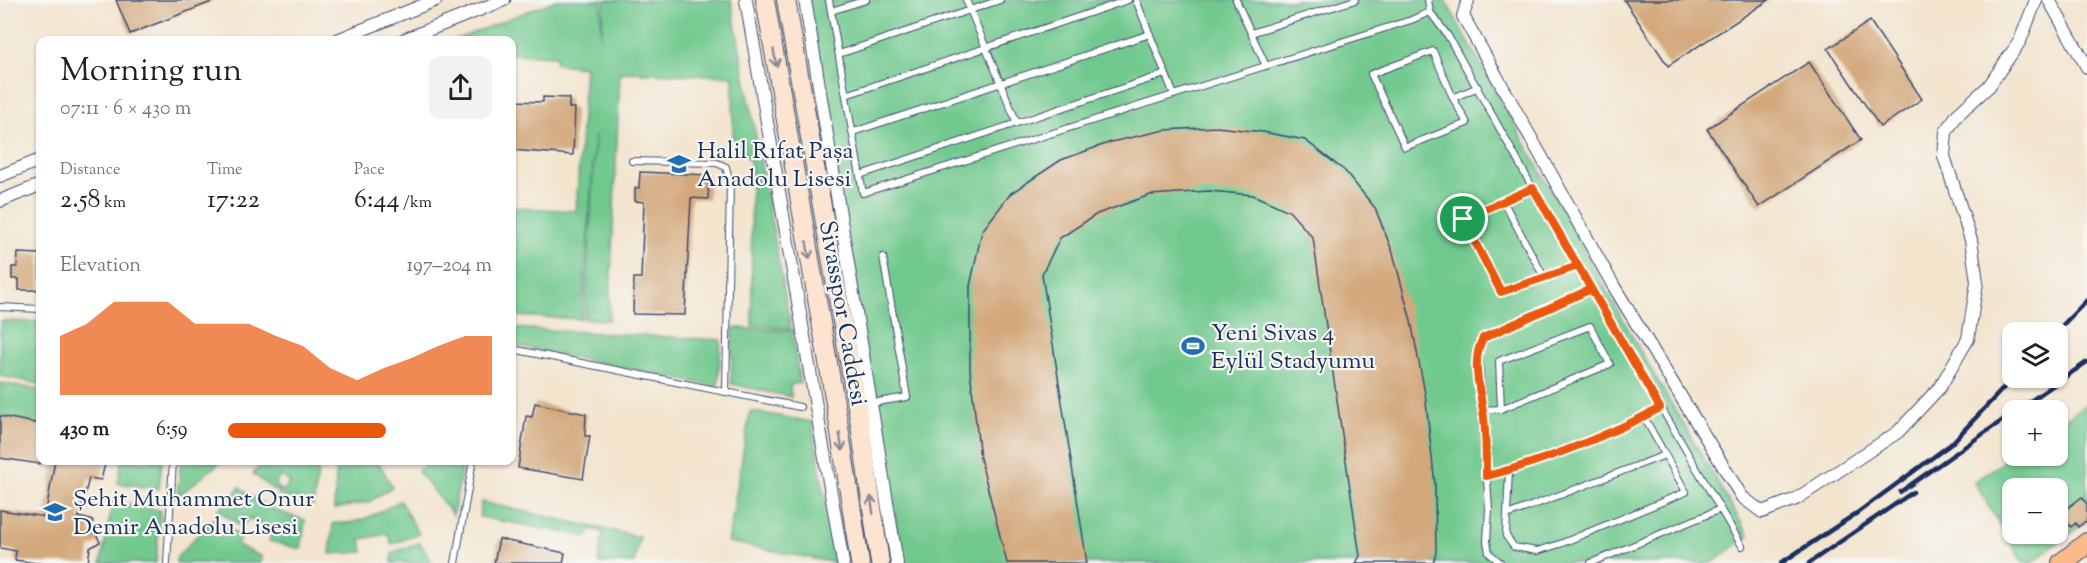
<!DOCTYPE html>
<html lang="en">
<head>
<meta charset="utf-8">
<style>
	body { margin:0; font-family:"Sorts Mill Goudy",serif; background:#f2f2f2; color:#202124; height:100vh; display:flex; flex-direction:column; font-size:22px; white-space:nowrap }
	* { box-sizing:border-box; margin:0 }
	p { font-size:20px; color:#757577 }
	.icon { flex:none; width:33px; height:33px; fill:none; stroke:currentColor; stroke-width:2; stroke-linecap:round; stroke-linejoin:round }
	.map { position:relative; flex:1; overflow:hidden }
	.side { position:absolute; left:36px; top:36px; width:480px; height:429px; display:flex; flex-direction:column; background:#fff; border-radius:12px; box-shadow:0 2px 4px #0004 }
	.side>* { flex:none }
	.controls { position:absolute; left:2002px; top:322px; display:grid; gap:12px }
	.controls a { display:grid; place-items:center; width:66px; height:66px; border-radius:12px; background:#fff; box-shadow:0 2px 4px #0004; font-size:30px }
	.pin { position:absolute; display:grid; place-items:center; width:51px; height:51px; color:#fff; margin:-26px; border:3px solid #fff; border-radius:50%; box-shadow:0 2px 6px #0007 }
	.round { display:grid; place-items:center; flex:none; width:63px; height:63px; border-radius:12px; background:#f2f2f2 }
	.headline { display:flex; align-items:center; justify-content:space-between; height:102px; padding:0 24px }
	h1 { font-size:33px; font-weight:600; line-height:45px }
	.metrics { display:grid; grid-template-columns:repeat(3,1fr); gap:9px; height:102px; padding:6px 24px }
	.metrics div { display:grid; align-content:center }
	.metrics b { font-size:26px; font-weight:600 }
	.metrics small { font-size:16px; font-weight:400 }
	.metrics p { font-size:16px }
	.chart { height:168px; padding:12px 24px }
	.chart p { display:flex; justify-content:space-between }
	.chart svg { width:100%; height:108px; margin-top:6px; fill:#ea580c; opacity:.7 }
	ul { padding:0 24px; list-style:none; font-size:20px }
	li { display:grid; grid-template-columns:96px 72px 1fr; align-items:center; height:45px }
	li i { height:15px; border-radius:8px; background:#ea580c }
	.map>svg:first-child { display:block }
	.green { fill:#72c98f; stroke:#467c76; stroke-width:1.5; fill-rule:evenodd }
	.building { fill:#d3a87c }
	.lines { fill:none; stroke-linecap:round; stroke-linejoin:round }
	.lane-casing { stroke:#3b4a6f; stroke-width:8 }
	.street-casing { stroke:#3b4a6f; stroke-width:14 }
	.secondary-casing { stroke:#3b4a6f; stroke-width:20 }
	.primary-casing { stroke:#3b4a6f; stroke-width:22 }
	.lane { stroke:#fff; stroke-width:6 }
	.street { stroke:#fff; stroke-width:12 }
	.secondary { stroke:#fde4d1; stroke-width:18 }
	.primary { stroke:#fabb8b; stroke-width:20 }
	.rail { stroke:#1b2f5e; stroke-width:4.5 }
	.oneway { stroke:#8c8a98 }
	.route-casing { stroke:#fff; stroke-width:12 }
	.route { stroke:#ea580c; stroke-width:8 }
	.labels { text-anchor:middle; stroke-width:4.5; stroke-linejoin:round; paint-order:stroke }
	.poi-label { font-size:24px; fill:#1b2f5e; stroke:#f6f6f2; text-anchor:start }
	.street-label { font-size:24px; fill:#1b2f5e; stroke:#f6f6f2 }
</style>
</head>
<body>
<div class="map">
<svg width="2087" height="563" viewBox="0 0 2087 563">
	<rect width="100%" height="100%" fill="#f6f6f2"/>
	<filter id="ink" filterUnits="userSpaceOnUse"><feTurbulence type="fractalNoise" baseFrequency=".0167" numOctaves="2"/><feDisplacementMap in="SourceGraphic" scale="12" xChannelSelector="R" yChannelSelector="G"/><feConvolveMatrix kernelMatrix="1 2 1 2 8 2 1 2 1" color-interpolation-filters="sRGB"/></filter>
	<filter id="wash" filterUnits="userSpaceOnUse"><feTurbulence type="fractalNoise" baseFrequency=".008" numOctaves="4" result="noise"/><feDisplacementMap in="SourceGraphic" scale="24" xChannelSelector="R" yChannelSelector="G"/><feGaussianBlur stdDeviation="1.35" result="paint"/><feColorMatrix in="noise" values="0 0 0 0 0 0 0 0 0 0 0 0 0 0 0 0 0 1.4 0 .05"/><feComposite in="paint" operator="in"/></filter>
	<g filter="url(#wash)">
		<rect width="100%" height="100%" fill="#f3e4ce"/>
		<path class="green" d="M556,0H601V39L604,0H731L791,329L752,326L751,163L733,139V76L620,72L609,320L585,319L595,136L582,319L512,316V207L576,211L585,67L556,64V56L512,54V40H455Z
			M808,0H1445L1645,359L1749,536L1712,563H902Z
			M0,321L40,322V384L0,376Z
			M512,328L721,340L718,387L512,345Z
			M733,328L792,331L800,383L790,385L791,397L731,384Z
			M0,383L40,390V424L0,416Z
			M2087,404V521L2031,563H2023L1974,482L2013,455L2058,456V424ZM2013,489H2058V534H2013Z
			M750,411L812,422L836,563L728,542Z
			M266,460L320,461L313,505L278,495L280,489L284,491L290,482L280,475L275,485L278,488L276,492L253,474Z
			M337,460L378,461L392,487L369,502L334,509Z
			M122,461H162L159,489L118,483Z
			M181,461V460L222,461L177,497Z
			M430,461H463L453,515L418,471Z
			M240,487C260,505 279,513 305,520L301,549L269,541L273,530L248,518L242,527L218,510Z
			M113,501L160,510L156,563H101Z
			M400,501L419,534L392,544L388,534L361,539L363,552L330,554L333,523C357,526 380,512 400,501Z
			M481,502L640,537L634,563H598L603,532L590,529L588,537L480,517Z
			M213,519L241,537L237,545L262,557L261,563H176L177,557Z
			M420,543L432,563H392V553Z"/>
		<g id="blocks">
			<path class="building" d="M116,0H214V1L130,34Z
				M1624,0H1769L1668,66Z
				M1870,21L1922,99L1880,127L1828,49Z
				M1809,62L1861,140L1759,207L1707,129Z
				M543,97L569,98V108H575L573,155L512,150V101L543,102Z
				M1216,127L1263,132L1305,140L1345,171L1375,208L1393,253L1411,321L1425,393L1435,485L1436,553L1433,563H1356L1360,556L1313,238L1289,211L1253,195L1209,191L1150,195L1097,214L1060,238L1042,274L1087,563H1007L980,458L970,370V286L982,231L1011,193L1061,160L1111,142L1165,130Z
				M640,172L709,175L708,199L691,198L685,315L633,314L634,278H641L644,202L635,201V188H639Z
				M18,253L40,254V290H19V279H12V267H17Z
				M535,403L586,414L585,436H590L583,479L518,468L526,416L532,417Z
				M0,416L40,424V464L0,458Z
				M55,460H106L101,480L89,478L79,517L93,521L90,533L96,534L100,542L90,548L88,563H36L15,560L16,551L0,548V510L45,517Z
				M2082,497L2087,504V520L2078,527L2076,523L2071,527L2061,513Z
				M499,539L565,553L563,563H494Z"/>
		</g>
	</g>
	<g filter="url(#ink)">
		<use href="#blocks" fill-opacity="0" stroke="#3b4a6f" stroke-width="1.5"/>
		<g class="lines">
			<g class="lane-casing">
				<path id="lane" d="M829,0L863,193L1411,20L1430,12L1428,0
					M966,0L1017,123
					M1136,0L1174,95
					M1236,0L1266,66
					M831,11L866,0
					M1430,12L1448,36L1539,199L1742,546
					M1251,33L1355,0
					M839,54L1000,0
					M846,95L1128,0
					M1453,98L1433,51L1371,74L1405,147L1467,123L1453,98L1478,87
					M853,132L1150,34
					M632,161L717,163L726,167L730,184L726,392
					M860,175L1165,74
					M1533,188L1463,219L1501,292L1578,266
					M1503,201L1544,277
					M0,307L40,309
					M512,349L800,407
					M872,403L907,397L883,257
					M1483,410L1501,409L1610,364L1590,326L1499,361L1501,409
					M1509,470L1506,536L1514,547L1537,551L1560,544L1686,492L1644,417
					M1486,475C1540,463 1612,434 1660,408
					M1507,515L1665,455
					M167,563L173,460
					M455,563L473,460
					M1501,563L1489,553L1487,541L1489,509L1478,349L1483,338L1591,289
					M1591,563L1718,510"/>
			</g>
			<g class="street-casing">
				<path id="street" d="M746,0L843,563
					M805,0L897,563
					M1468,0L1463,16L1613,285L1742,497L1762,512L1796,499L1898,432L1940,387L1968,339L1977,282L1971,240L1944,156L1946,132L1957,115L1989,86L2020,41L2036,0
					M2049,0L2087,67
					M337,40L436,0
					M403,40L504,0
					M0,176L40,160
					M0,201L40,185"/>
			</g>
			<g class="secondary-casing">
				<path id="secondary" d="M765,0L838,420L860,563
					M786,0L859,418L880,563"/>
			</g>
			<g class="primary-casing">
				<path id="primary" d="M2062,563L2087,543"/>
			</g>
			<use href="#lane" class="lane"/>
			<use href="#street" class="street"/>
			<use href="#secondary" class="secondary"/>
			<use href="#primary" class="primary"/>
			<path class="rail" d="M2055,333L2087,300
				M2016,411L2087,362
				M1900,492L2013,413
				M1781,563L1857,513L1951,444L2013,378
				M1809,563L1913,492"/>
		</g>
		<defs><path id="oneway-shaft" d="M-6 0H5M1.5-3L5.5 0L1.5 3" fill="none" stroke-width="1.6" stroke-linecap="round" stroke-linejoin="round" transform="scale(1.5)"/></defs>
		<g class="oneway">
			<use href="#oneway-shaft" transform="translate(775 58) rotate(80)"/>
			<use href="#oneway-shaft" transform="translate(808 250) rotate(80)"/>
			<use href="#oneway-shaft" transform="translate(841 442) rotate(81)"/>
			<use href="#oneway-shaft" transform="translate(872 505) rotate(-98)"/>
		</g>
	</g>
	<g class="lines" filter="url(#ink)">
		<g class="route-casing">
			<path id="route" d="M1463,219L1501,292L1578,266L1591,289L1483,338C1470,362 1481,392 1484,418C1486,437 1486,456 1486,476C1539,463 1612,434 1660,408L1533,188L1463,219"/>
		</g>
		<use href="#route" class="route"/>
	</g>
	<defs>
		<g id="school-bare" transform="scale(1.8)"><path d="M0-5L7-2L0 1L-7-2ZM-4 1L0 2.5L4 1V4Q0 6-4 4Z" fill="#1f6fb2" stroke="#f6f6f2" stroke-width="2.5" paint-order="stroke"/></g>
		<g id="stadium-bare" transform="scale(1.8)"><path d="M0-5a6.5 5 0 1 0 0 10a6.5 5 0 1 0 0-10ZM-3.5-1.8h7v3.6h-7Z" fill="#1f6fb2" stroke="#f6f6f2" stroke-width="2.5" paint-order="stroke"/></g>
	</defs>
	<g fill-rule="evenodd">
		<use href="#school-bare" x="679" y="164"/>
		<use href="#stadium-bare" x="1193" y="346"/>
		<use href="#school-bare" x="55" y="512"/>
	</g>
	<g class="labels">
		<g class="poi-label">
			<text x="697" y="158">Halil Rıfat Paşa<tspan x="697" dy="28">Anadolu Lisesi</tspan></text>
			<text x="1211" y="340">Yeni Sivas 4<tspan x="1211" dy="28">Eylül Stadyumu</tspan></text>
			<text x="73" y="506">Şehit Muhammet Onur<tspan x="73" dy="28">Demir Anadolu Lisesi</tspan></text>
		</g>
		<g class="street-label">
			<text transform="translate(844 313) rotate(80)" y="8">Sivasspor Caddesi</text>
		</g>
	</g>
</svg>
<div class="controls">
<a><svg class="icon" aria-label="layers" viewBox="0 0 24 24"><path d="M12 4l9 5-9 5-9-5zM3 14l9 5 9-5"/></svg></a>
<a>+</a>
<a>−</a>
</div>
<div class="pin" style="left:1463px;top:219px;background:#1e9e55"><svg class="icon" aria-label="arrive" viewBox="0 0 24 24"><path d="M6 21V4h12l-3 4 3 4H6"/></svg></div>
<section class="side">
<div class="headline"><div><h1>Morning run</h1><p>07:11 · 6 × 430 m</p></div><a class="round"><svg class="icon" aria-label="share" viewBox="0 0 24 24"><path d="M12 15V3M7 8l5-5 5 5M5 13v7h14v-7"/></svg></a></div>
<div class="metrics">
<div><p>Distance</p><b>2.58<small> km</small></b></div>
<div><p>Time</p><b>17:22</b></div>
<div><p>Pace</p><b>6:44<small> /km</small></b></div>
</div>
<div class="chart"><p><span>Elevation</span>197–204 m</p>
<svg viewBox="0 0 160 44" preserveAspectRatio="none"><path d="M0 44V20L10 15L20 6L30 6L40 6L50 15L60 15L70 15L80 20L90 24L100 33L110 38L120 33L130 29L140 24L150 20L160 20V44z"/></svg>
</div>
<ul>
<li><b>430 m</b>6:59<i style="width:60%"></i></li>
</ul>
</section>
</div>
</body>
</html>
